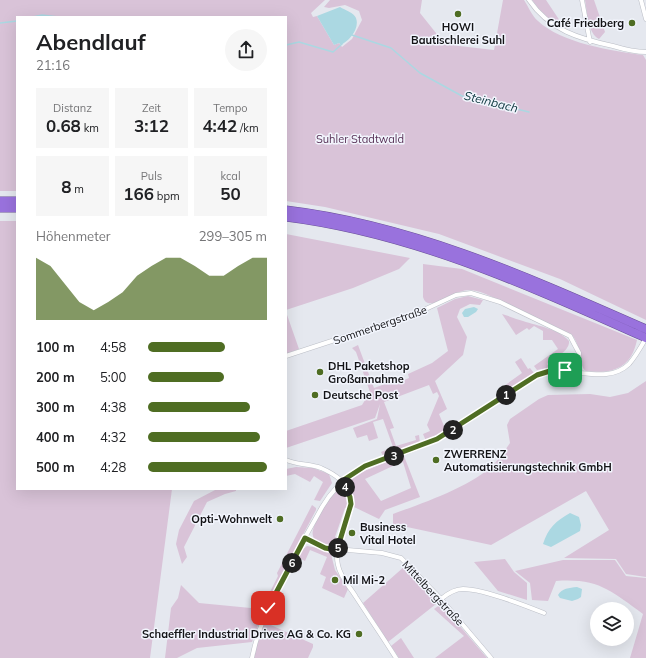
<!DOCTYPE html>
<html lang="de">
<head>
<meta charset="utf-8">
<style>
	body { margin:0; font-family:Mulish,sans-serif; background:#f6f6f6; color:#202124; height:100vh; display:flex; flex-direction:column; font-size:15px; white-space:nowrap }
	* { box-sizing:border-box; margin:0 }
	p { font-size:13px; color:#757577 }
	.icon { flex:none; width:22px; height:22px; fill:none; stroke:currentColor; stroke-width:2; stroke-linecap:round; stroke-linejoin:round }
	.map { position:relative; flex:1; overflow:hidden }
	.drawer { position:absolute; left:16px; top:16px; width:271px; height:474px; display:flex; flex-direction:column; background:#fff; border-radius:0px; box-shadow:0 4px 16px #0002 }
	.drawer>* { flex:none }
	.fabs { position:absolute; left:590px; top:602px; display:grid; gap:8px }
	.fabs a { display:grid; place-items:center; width:44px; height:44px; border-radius:50%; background:#fff; box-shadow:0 4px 16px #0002; font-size:20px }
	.pin { position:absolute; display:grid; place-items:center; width:34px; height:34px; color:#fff; margin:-17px; border-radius:8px; box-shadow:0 2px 6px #0006 }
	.km { position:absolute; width:20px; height:20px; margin:-10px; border-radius:50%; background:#222; color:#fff; font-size:11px; line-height:20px; text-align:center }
	.round { display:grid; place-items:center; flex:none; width:42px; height:42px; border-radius:21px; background:#f6f6f6 }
	.head { display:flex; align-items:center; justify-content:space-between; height:68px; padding:0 20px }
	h1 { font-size:22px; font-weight:700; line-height:30px }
	.figures { display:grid; grid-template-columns:repeat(3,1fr); gap:6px; height:68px; padding:4px 20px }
	.figures div { display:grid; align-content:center; border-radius:0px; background:#f6f6f6; text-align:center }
	.figures b { font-size:17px; font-weight:700 }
	.figures small { font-size:11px; font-weight:400 }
	.figures p { font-size:11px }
	.chart { height:112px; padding:8px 20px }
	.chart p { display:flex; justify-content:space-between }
	.chart svg { width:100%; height:72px; margin-top:4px; fill:#4f6d23; opacity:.7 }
	ul { padding:0 20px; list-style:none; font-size:13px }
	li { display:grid; grid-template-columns:64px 48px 1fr; align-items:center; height:30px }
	li i { height:10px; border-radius:5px; background:#4f6d23 }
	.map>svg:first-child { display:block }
	.green { fill:#d9c3d8 }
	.water { fill:#abd8e2 }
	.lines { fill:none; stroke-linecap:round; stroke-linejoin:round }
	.stream { stroke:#abd8e2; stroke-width:1.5 }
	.minor-casing { stroke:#bcbfc7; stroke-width:5 }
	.motorway-casing { stroke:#6a5197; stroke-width:9 }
	.minor { stroke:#fff; stroke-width:4 }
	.motorway { stroke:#9972dd; stroke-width:8 }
	.route-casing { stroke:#fff; stroke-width:8 }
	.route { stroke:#4f6d23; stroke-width:5 }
	.poi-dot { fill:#4f6d23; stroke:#f2f5fd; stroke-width:1.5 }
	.labels { text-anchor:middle; stroke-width:3; stroke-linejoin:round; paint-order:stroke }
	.poi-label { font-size:11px; font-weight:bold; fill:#131316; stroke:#f2f5fd; text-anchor:start }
	.park-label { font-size:11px; fill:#593358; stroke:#f2f5fd }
	.street-label { font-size:11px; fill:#131316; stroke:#f2f5fd }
	.water-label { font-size:12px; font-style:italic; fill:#0c363e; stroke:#f2f5fd }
</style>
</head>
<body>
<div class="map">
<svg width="646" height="658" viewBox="0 0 646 658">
	<rect width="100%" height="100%" fill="#e5e8ef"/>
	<path class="green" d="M0,0H325L311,13L313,17L317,16L334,45L339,43L342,47L352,39L362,20L359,11L345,5L329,8L324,7L330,0H422L420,13L440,38L459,46L494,50L503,0H524C528,6 532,16 538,21C561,43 612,51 643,55L646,60V320L560,279L439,234L325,207L286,201V17H17V191H0Z
		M532,0H546L560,21L567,26L564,29L548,21Z
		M585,0H594L605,32L599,39C588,34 587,11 585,0Z
		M0,221H17V489H172L150,658H0Z
		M286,234L410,258L399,269L353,288L286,310Z
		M423,264L462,269L637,340C631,369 612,374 586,371C578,366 583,347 571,334C551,325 530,315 510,306C498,300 484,291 470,290C454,289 428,315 423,297Z
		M468,296L483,300L480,305L470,304L460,309L457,317L467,337L463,355L435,381L447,409L439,414L444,426L452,422L453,426L426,441L423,434L430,431L427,425L439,396L437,392L433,394L429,385L384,402L394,428L390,429L396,446L416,440L415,436L419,435L420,443L383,456L381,452L393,447L383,419L373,422L378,438L369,441L367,435L357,438L353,428L377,419L380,404L375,418L286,448V431L362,405L370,392L356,352L352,348L358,345L374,388L396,380L397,383L409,378L408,374L432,363L448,351L437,308L455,299Z
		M286,312L299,349L286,354Z
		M502,314C509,316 516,319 523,321C538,326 559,329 569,341C570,351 554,358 547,364L549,366L551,365L552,367L537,370L534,366L558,349L552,340H543V331L534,326L529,330L527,328L516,335Z
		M574,354L575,362L572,367H555Z
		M521,358L528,369L530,368L534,373L507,390L504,386L522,373L515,362Z
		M646,381V577L626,574L616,559L564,558L609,530L586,491L491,545L393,524V514C423,503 473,486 495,463C501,457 505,450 510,443L507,425L510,419L539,399L548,395L590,394L610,397L628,393Z
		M404,456L420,497L385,510L379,519L354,507V500L349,481C357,473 382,463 393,460L395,465L365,479L381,501L411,488L403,462L400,463L398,459Z
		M296,467L313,468L329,474L332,483L320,501L314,500L323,482L314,476L310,482L295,474L286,476V469Z
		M217,489H236V491L225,494L207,502L184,547L187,557L182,564L176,544L179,530L194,501Z
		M338,490L345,493L348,508H345L335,537L338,538L335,543L326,545L314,539C313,536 312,534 313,530C315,521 330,495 338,490Z
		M312,505L316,508V510L267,603L265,602L278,576L277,573Z
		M307,546L318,548L331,554L335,570L348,589L344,598L322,588L326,577L320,574L327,557L310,550L305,561L301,559L297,567L300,569L299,571L294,568L293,566L301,551Z
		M505,559L514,572L527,583V600L498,591L474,562Z
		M563,560H615L626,576L646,578V658H630L643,614C611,591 599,578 556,581L548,601L532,600L530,583L515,571Z
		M405,566L437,600L436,604L388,642L363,603Z
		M181,585L199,603L262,609V614L252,642L197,648L177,658H165L171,608L178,598Z
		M441,604L487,658H435L464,636L434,609Z
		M262,621L313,644V647L308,658H252Z
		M401,638L414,658H399L391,646Z"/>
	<path class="water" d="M340,7C345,10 354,13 356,18C360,29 349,41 341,45L339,43L334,45L317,16Z
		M474,307L478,309L476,312L468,317H464L462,313L465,309Z
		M570,513L579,517L581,525L580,531L551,547L543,544C548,528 556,521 570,513Z
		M577,587L582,589L581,597L578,599L572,601L560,598L558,595C562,588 569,588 577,587Z"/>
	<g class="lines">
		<path class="stream" d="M33,17L42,15L58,17
			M0,23L17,21
			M352,35L391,48L420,73L462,96L529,112
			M286,45L299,42L333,52L342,44"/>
		<g class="minor-casing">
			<path id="minor" d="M529,0C549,30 580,39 613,46C623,49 635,52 646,52
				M582,0L590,42
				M641,0L646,19
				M286,356L417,313L456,295L471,293L500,302L570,336L579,353L578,372
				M286,460C298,465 310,464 321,468C381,494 329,529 338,565C340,577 350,587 356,597C369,617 383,637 396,658
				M305,538L325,548L382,553L401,558L441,599L491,658
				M441,599C447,594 454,589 463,589C483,589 524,605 544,613
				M252,658C262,606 297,553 322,507C351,458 392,463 437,439C472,421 503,395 537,375C569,363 605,387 629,364C636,356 641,347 646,338"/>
		</g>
		<g class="motorway-casing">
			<path id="motorway" d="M0,201H17
				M0,208H17
				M286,210C413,225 530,278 646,329
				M286,217C414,233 529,286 646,338"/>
		</g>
		<use href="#minor" class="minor"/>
		<use href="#motorway" class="motorway"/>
	</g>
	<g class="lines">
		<g class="route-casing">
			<path id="route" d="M268,608L305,538L325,548L337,550L351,504L350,497L342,481L365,466L437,439L537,375L550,371L565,370"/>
		</g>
		<use href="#route" class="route"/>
	</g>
	<g class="poi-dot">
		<circle cx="458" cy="14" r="4"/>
		<circle cx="632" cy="23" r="4"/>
		<circle cx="320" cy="372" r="4"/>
		<circle cx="315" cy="395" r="4"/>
		<circle cx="436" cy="460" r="4"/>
		<circle cx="280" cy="519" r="4"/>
		<circle cx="352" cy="533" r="4"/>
		<circle cx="335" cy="580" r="4"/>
		<circle cx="359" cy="634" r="4"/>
	</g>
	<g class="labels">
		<g class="poi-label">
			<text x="624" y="27" text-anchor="end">Café Friedberg</text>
			<text x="458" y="31" text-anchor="middle">HOWI<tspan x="458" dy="13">Bautischlerei Suhl</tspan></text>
			<text x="328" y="370">DHL Paketshop<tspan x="328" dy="13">Großannahme</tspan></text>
			<text x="323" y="399">Deutsche Post</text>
			<text x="444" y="458">ZWERRENZ<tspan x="444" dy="13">Automatisierungstechnik GmbH</tspan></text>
			<text x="272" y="523" text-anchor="end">Opti-Wohnwelt</text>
			<text x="360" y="531">Business<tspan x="360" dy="13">Vital Hotel</tspan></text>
			<text x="343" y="584">Mil Mi-2</text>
			<text x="351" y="638" text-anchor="end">Schaeffler Industrial Drives AG &amp; Co. KG</text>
		</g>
		<g class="park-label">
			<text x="360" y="143">Suhler Stadtwald</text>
		</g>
		<g class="street-label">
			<text transform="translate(380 325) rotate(-19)" y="4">Sommerbergstraße</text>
			<text transform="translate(433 593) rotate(47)" y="4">Mittelbergstraße</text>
		</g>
		<g class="water-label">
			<text transform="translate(491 102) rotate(14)" y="4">Steinbach</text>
		</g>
	</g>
</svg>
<div class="fabs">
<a><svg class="icon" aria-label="layers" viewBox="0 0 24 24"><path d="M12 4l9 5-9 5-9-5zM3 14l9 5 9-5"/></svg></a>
</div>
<div class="pin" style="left:565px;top:370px;background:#1e9e55"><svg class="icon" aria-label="arrive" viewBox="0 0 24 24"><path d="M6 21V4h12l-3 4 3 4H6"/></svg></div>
<div class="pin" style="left:268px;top:608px;background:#d93025"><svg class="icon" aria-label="check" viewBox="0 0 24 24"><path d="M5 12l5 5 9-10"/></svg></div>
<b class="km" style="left:506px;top:395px">1</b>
<b class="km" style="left:453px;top:430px">2</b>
<b class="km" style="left:394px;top:456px">3</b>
<b class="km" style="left:345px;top:487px">4</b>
<b class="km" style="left:338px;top:548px">5</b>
<b class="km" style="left:292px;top:563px">6</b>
<section class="drawer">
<div class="head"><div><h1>Abendlauf</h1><p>21:16</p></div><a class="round"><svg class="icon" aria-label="share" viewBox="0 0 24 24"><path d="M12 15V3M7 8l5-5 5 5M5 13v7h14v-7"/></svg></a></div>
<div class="figures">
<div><p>Distanz</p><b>0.68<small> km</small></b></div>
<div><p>Zeit</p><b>3:12</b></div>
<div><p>Tempo</p><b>4:42<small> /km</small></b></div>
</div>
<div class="figures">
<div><b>8<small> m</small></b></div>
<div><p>Puls</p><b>166<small> bpm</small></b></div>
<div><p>kcal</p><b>50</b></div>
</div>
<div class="chart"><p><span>Höhenmeter</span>299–305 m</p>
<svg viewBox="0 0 160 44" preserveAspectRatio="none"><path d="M0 44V6L10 11L20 22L30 33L40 38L50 33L60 27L70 17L80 11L90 6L100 6L110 11L120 17L130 17L140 11L150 6L160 6V44z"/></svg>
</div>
<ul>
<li><b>100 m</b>4:58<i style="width:65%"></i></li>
<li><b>200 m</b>5:00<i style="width:64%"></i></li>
<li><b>300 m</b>4:38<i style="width:86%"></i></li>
<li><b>400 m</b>4:32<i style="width:94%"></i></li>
<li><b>500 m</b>4:28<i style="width:100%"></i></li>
</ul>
</section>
</div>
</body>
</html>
